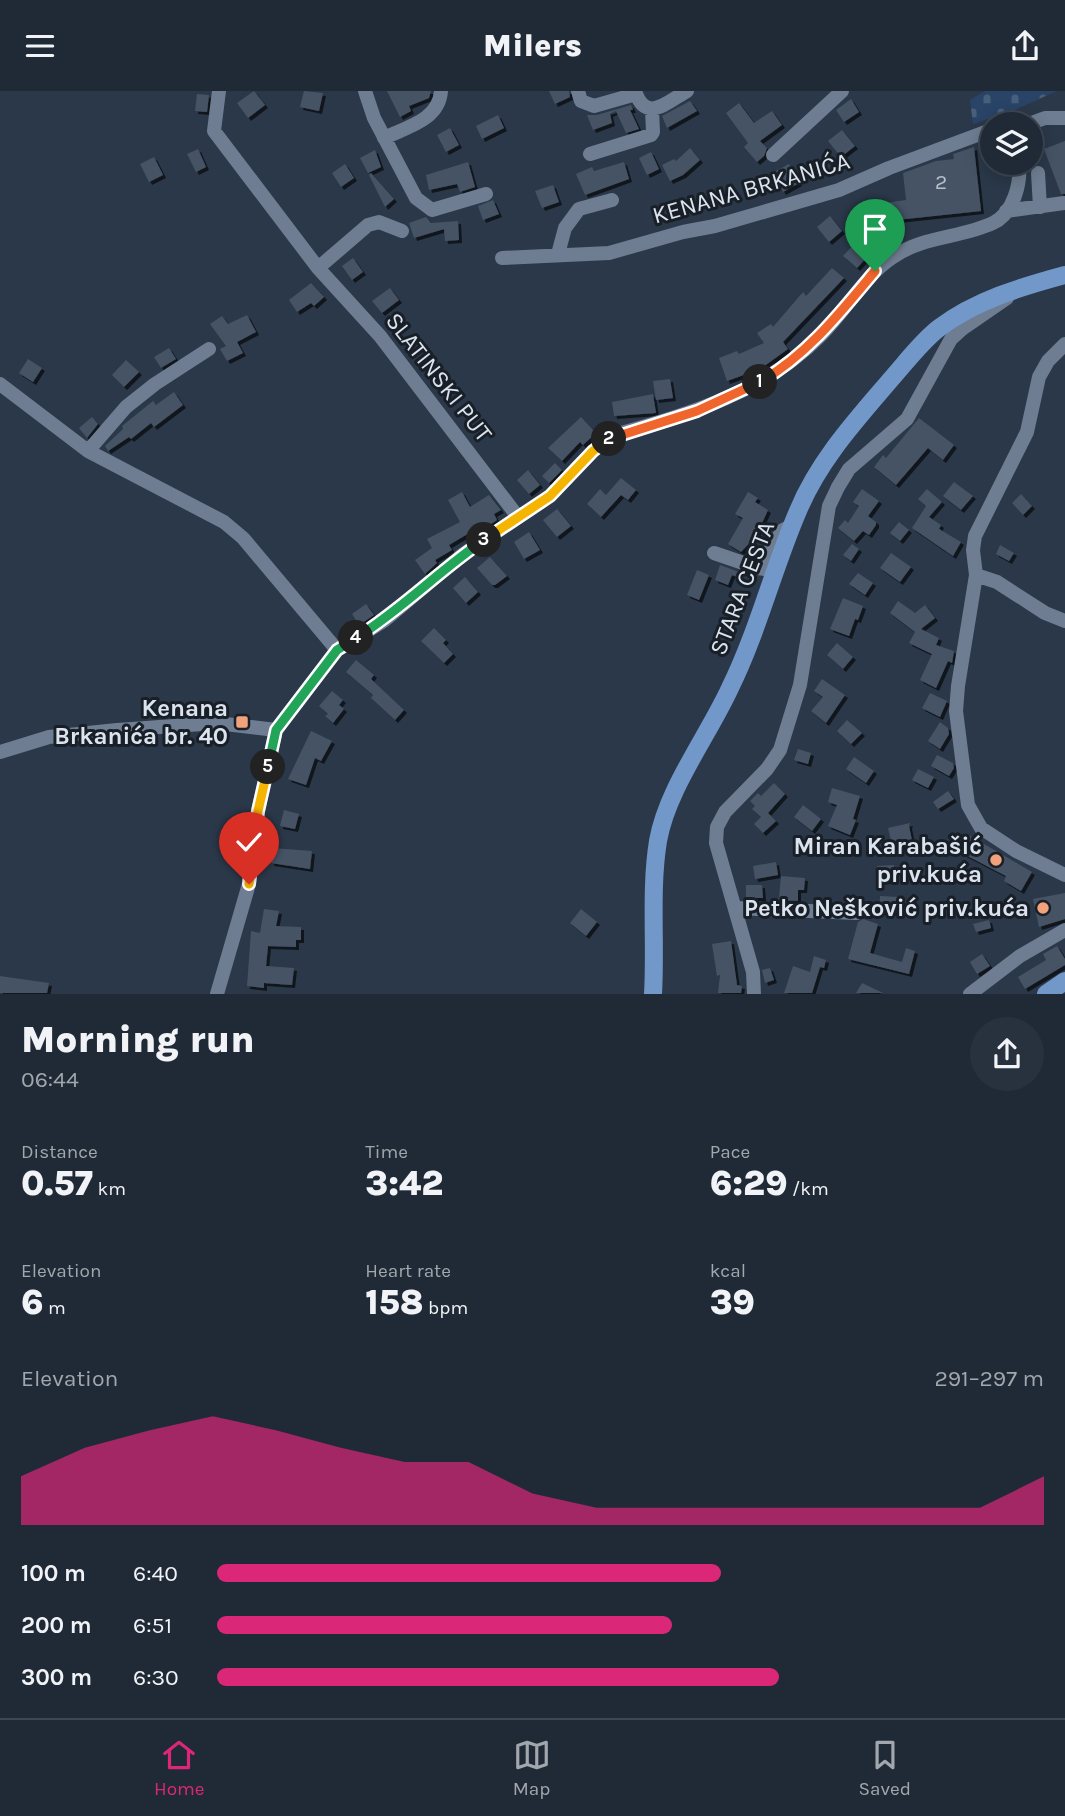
<!DOCTYPE html>
<html lang="en">
<head>
<meta charset="utf-8">
<style>
	body { margin:0; font-family:Karla,sans-serif; background:#28323f; color:#f1f3f6; height:100vh; display:flex; flex-direction:column; font-size:26px; white-space:nowrap }
	* { box-sizing:border-box; margin:0 }
	p { font-size:23px; color:#a2a7ad }
	.icon { flex:none; width:38px; height:38px; fill:none; stroke:currentColor; stroke-width:2; stroke-linecap:round; stroke-linejoin:round }
	.map { position:relative; height:903px; overflow:hidden }
	.panel { display:flex; flex-direction:column; background:#202a37; flex:1 }
	.panel>* { flex:none }
	.controls { position:absolute; left:980px; top:21px; display:grid; gap:14px }
	.controls a { display:grid; place-items:center; width:63px; height:63px; border-radius:50%; background:#202a37; box-shadow:0 4px 18px #0003,0 0 0 2px #3d4652; font-size:35px }
	.pin { position:absolute; display:grid; place-items:center; width:60px; height:60px; color:#fff; margin:-72px -30px; border-radius:50% 50% 50% 0; rotate:-45deg; box-shadow:0 0 7px #0007 }
	.pin .icon { rotate:45deg }
	.km { position:absolute; width:35px; height:35px; margin:-18px; border-radius:50%; background:#222; color:#fff; font-size:19px; line-height:35px; text-align:center }
	.round { display:grid; place-items:center; flex:none; width:74px; height:74px; border-radius:37px; background:#28323f }
	.overview { display:flex; align-items:center; justify-content:space-between; height:119px; padding:0 21px }
	h1 { font-size:38px; font-weight:800; line-height:52px }
	.stats { display:grid; grid-template-columns:repeat(3,1fr); gap:10px; height:119px; padding:7px 21px }
	.stats div { display:grid; align-content:center }
	.stats b { font-size:35px; font-weight:800 }
	.stats small { font-size:19px; font-weight:400 }
	.stats p { font-size:19px }
	.chart { height:196px; padding:14px 21px }
	.chart p { display:flex; justify-content:space-between }
	.chart svg { width:100%; height:126px; margin-top:7px; fill:#db2777; opacity:.7 }
	ul { padding:0 21px; list-style:none; font-size:23px }
	li { display:grid; grid-template-columns:112px 84px 1fr; align-items:center; height:52px }
	li i { height:18px; border-radius:9px; background:#db2777 }
	header { display:flex; justify-content:space-between; align-items:center; height:91px; padding:0 21px; background:#202a37; font-size:32px; font-weight:800 }
	.menu { display:flex; justify-content:space-around; align-items:center; height:98px; border-top:2px solid #3d4652; background:#202a37; font-size:19px; color:#a2a7ad }
	.menu a { display:grid; justify-items:center; gap:4px }
	.menu .current { color:#db2777 }
	.map>svg:first-child { display:block }
	.cemetery { fill:url(#cemetery-stones) }
	.building { fill:#455365; filter:url(#shadow) }
	.lines { fill:none; stroke-linecap:round; stroke-linejoin:round }
	.minor { stroke:#6e7d91; stroke-width:14 }
	.major { stroke:#7297c9; stroke-width:18 }
	.split-1-casing { stroke:#fff; stroke-width:14 }
	.split-2-casing { stroke:#fff; stroke-width:14 }
	.split-3-casing { stroke:#fff; stroke-width:14 }
	.split-4-casing { stroke:#fff; stroke-width:14 }
	.split-5-casing { stroke:#fff; stroke-width:14 }
	.split-6-casing { stroke:#fff; stroke-width:14 }
	.split-1 { stroke:#f0652b; stroke-width:9 }
	.split-2 { stroke:#f0652b; stroke-width:9 }
	.split-3 { stroke:#f5b400; stroke-width:9 }
	.split-4 { stroke:#22a559; stroke-width:9 }
	.split-5 { stroke:#22a559; stroke-width:9 }
	.split-6 { stroke:#f5b400; stroke-width:9 }
	.poi-dot { fill:#f1a17c; stroke:#191f27; stroke-width:2.5 }
	.labels { text-anchor:middle; stroke-width:6; stroke-linejoin:round; paint-order:stroke }
	.number-label { font-size:21px; fill:#b6bfcc }
	.street-label { font-size:24px; fill:#dbe3ef; stroke:#191f27 }
	.poi-label { font-size:24px; font-weight:bold; fill:#dbe3ef; stroke:#191f27; text-anchor:end }
</style>
</head>
<body>
<header><svg class="icon" aria-label="menu" viewBox="0 0 24 24"><path d="M4 6h16M4 12h16M4 18h16"/></svg>Milers<svg class="icon" aria-label="share" viewBox="0 0 24 24"><path d="M12 15V3M7 8l5-5 5 5M5 13v7h14v-7"/></svg></header>
<div class="map">
<svg width="1065" height="903" viewBox="0 0 1065 903">
	<defs>
		<pattern id="cemetery-stones" width="16" height="16" patternUnits="userSpaceOnUse" patternTransform="scale(1.75)"><rect width="16" height="16" fill="#294467"/><path d="M2 7V4a2 2 0 0 1 4 0v3zM10 15v-3a2 2 0 0 1 4 0v3z" fill="#475f7d"/></pattern>
		<filter id="shadow"><feDropShadow dx="3" dy="3" stdDeviation="0" flood-color="#0009"/></filter>
	</defs>
	<rect width="100%" height="100%" fill="#2a3849"/>
	<path class="cemetery" d="M985,0H1057L1010,21L973,33L970,9Z"/>
	<path class="building" d="M254,0L265,14L248,27L237,12Z
		M304,0L323,2L319,20L300,16Z
		M387,0H431L429,7L409,15L411,20L400,26Z
		M549,0H569L570,6L555,13Z
		M197,3L209,4L207,21L195,20Z
		M851,8L859,21L844,31L836,19Z
		M690,10L697,20L667,37L662,25Z
		M739,12L754,32L772,20L782,34L760,50L767,57L764,65L757,71L744,56L748,52L726,22Z
		M631,14L633,19H630L639,38L626,42L616,20L610,23L612,32L593,39L587,24H597Z
		M498,24L504,37L482,48L476,35Z
		M450,37L459,54L446,61L437,44Z
		M842,39L855,55L841,66L828,50Z
		M1065,50V103H1061L1044,58Z
		M974,56L981,120L887,130L885,112L906,109L903,82L936,70L954,68L953,63Z
		M690,57L700,69L683,84L670,90L662,74L674,68L676,70Z
		M198,58L206,76L196,81L187,63Z
		M375,59L381,76L368,82L360,67Z
		M651,61L659,78L647,84L639,67Z
		M154,66L163,84L149,91L140,73Z
		M468,71L475,96L460,101L457,93L429,99L426,84Z
		M624,71L629,88L585,104L576,83L592,76L594,80Z
		M345,73L354,87L341,96L332,82Z
		M789,73L799,92L783,101L772,82Z
		M371,82L394,108L385,116L369,84Z
		M553,94L559,111L542,117L535,100Z
		M493,109L499,123L483,129L478,115Z
		M830,125L842,140L829,151L817,136Z
		M426,126L431,132L458,130L459,149L445,150L444,138L414,147L409,132Z
		M877,134L889,141L880,152L869,143Z
		M854,153L868,165L857,177L843,165Z
		M353,167L363,181L352,189L342,175Z
		M832,177L844,187L783,251L788,258L753,283L752,281L727,290L719,267L737,260L739,263L764,252L757,242L771,233L773,236L803,201L806,205Z
		M311,192L324,206L314,215L311,212L297,221L289,209Z
		M390,197L399,209L382,222L372,210Z
		M247,224L256,241L237,251L243,262L227,270L220,258L226,255L210,233L222,225L228,233Z
		M169,257L176,268L161,277L154,266Z
		M28,268L42,277L33,291L19,282Z
		M126,269L139,281L124,296L112,284Z
		M670,288L673,307L656,309L653,290Z
		M174,301L183,314L154,336L151,332L131,348L129,346L108,360L105,355L123,338L122,335L153,310L156,314Z
		M653,303L656,322L614,325L612,311Z
		M92,326L98,333L87,347L79,337Z
		M581,326L596,342L583,354L580,351L562,370L548,357Z
		M919,327L954,354L943,369L928,357L896,394L874,376L883,364L886,367Z
		M555,372L562,379L549,392L542,385Z
		M528,379L540,394L529,403L517,389Z
		M621,387L636,399L628,409L621,404L601,426L587,413L600,398L606,404Z
		M954,391L973,405L961,419L943,405Z
		M862,398L879,410L868,425L876,431V434L869,444L863,440L854,450L838,437L845,429L848,432L859,415L853,411Z
		M927,398L942,411L929,426L941,434L939,438L961,451L953,465L912,437L926,415L918,408Z
		M462,401L470,416L489,404L501,419L494,423L497,429L473,445L471,441L449,454L452,459L435,469L437,472L425,483L415,469L432,457L427,448L460,431L448,409Z
		M748,401L758,407L755,411L768,419L756,445L741,461L728,453L743,427L735,423Z
		M1021,403L1032,415L1023,424L1012,412Z
		M557,418L571,435L557,446L543,429Z
		M899,431L909,439L900,450L890,442Z
		M529,441L540,459L524,468L514,451Z
		M852,453L859,458L851,470L843,464Z
		M1000,454L1014,462L1009,470L996,463Z
		M891,462L911,476L900,491L880,477Z
		M490,466L507,485L495,494H492L477,477Z
		M720,474L739,481L737,486L732,484L728,494L715,489Z
		M697,479L709,484L699,509L687,504Z
		M858,482L873,492L865,504L849,493Z
		M465,486L478,501L466,512L453,497Z
		M843,507L863,515L858,529L855,528L849,545L830,538Z
		M898,510L915,522L925,514L935,527L921,538L939,547L936,554L954,560L952,572L948,570L936,597L920,589L932,563L909,552L915,541L890,522Z
		M366,513L374,524L359,534L352,523Z
		M434,537L446,549L443,552L453,563L444,572L421,550Z
		M837,552L853,566L843,578L827,564Z
		M356,569L374,584L371,588L404,619L395,629L371,607L373,604L346,581Z
		M822,588L845,604L826,632L811,620L823,606L814,600Z
		M332,600L343,609L339,614L344,618L333,632L325,625L328,623L319,615Z
		M930,602L947,610L940,626L922,617Z
		M847,629L862,642L851,653L837,640Z
		M940,631L948,637L949,643L940,658L928,650Z
		M311,640L332,650L321,670L315,667L306,694L288,688Z
		M798,658L811,662L808,673L794,669Z
		M937,664L953,672L954,677L949,685L931,675Z
		M854,666L874,680L866,692L846,678Z
		M918,678L934,686L928,697L912,689Z
		M774,692L785,703L768,722L776,730L763,742L754,733L761,726L752,718L755,715L750,710L758,702L761,705Z
		M832,697L860,705L853,728L856,729L850,744L828,735L837,714L828,711Z
		M948,700L954,708L938,718L933,711Z
		M803,714L821,728L812,740L794,726Z
		M284,719L299,723L295,738L280,735Z
		M910,732L909,735L913,754L893,758L888,737Z
		M965,742L1032,781L1021,800L1004,790L1006,785L956,759Z
		M272,757L312,760L310,778L271,772Z
		M776,771L778,784L755,788L753,775Z
		M894,774L895,789L878,791L877,775Z
		M781,785L805,787L804,799H798V810L776,809V807H779Z
		M746,794H762L763,807H746Z
		M1065,802V828L1039,836L1033,808Z
		M880,805L900,806L899,822L879,821Z
		M264,818L279,820L276,835L301,836V849H296V856L268,855L266,875L294,877L292,894L264,892V897L247,895L251,840L260,842Z
		M581,818L597,831L586,845L570,832Z
		M863,828L878,833L870,862L902,871L906,857L915,860L909,883L848,868L858,831Z
		M989,829L991,837L976,841L973,833Z
		M731,850L737,894L742,895L741,902H718L720,884L717,885L712,853Z
		M1057,855L1065,868V874L1025,898L1018,886L1046,869L1043,863Z
		M982,863L990,875L977,883L970,871Z
		M814,865L826,869L824,877L820,876L812,902H784L793,875L810,881Z
		M770,877L774,889L765,892L762,879Z
		M0,885L49,892L47,902H0Z
		M862,892L883,902H856Z"/>
	<g class="lines">
		<path class="minor" d="M219,0L214,40L318,177L380,245L518,426
			M365,0L374,27L416,107L432,119L486,103
			M578,0L581,10L594,15L636,3
			M635,0C646,33 667,11 687,0
			M1029,33L1045,27H1065
			M384,47C407,36 439,29 441,0
			M590,63L651,44L653,41L652,18
			M773,64L842,0
			M1038,82L1040,116
			M1006,120L1064,112
			M558,163L565,137L579,118L612,109
			M502,167L609,162L683,141L715,135L839,99L889,77L988,40H992
			M318,177L368,134L379,131L402,140
			M1065,253L1048,270L1039,286L1027,341L975,445L973,459L976,484L958,595L956,620L968,714L981,737L1016,760L1065,784
			M0,293L88,360L224,431L243,447L337,559
			M88,360L126,316L155,293L209,258
			M714,462L758,477L776,480
			M758,477L783,439L793,434
			M976,484L997,491L1045,522L1065,530
			M0,661L49,646L117,639L217,632L276,639
			M735,817L856,822
			M217,903L249,793L258,720L276,639L337,559L385,529L462,464L550,405L593,360L606,349L618,343C692,322 765,301 821,244C846,219 863,186 893,166C923,145 961,147 993,132C1014,122 1021,92 1019,72
			M754,903L753,881L716,752L717,736L725,721L767,678L780,659L800,594L829,415L838,396L849,378L907,328L951,248L962,238L1007,207
			M970,903L1020,865L1065,839"/>
		<path class="major" d="M653,903C656,852 650,799 658,750C667,698 708,645 730,597C758,540 773,478 798,420C819,369 857,328 892,287C907,270 922,250 939,237C976,209 1021,196 1065,184
			M1046,903L1065,890"/>
	</g>
	<g class="lines">
		<g class="split-1-casing">
			<path id="split-1" d="M760,291C807,264 840,222 875,180"/>
		</g>
		<g class="split-2-casing">
			<path id="split-2" d="M609,348L697,320L760,291"/>
		</g>
		<g class="split-3-casing">
			<path id="split-3" d="M484,449L550,405L593,360L609,348"/>
		</g>
		<g class="split-4-casing">
			<path id="split-4" d="M356,547C402,518 440,479 484,449"/>
		</g>
		<g class="split-5-casing">
			<path id="split-5" d="M268,676L276,639L337,559L356,547"/>
		</g>
		<g class="split-6-casing">
			<path id="split-6" d="M249,793L258,720L268,676"/>
		</g>
		<use href="#split-1" class="split-1"/>
		<use href="#split-2" class="split-2"/>
		<use href="#split-3" class="split-3"/>
		<use href="#split-4" class="split-4"/>
		<use href="#split-5" class="split-5"/>
		<use href="#split-6" class="split-6"/>
	</g>
	<g class="poi-dot">
		<rect x="235" y="624" width="14" height="14" rx="3.5"/>
		<circle cx="996" cy="769" r="7"/>
		<circle cx="1043" cy="817" r="7"/>
	</g>
	<g class="labels">
		<g class="number-label">
			<text x="941" y="98">2</text>
		</g>
		<g class="street-label">
			<text transform="translate(751 97) rotate(-16)" y="8">KENANA BRKANIĆA</text>
			<text transform="translate(439 286) rotate(52)" y="8">SLATINSKI PUT</text>
			<text transform="translate(742 497) rotate(-69)" y="8">STARA CESTA</text>
		</g>
		<g class="poi-label">
			<text x="228" y="625">Kenana<tspan x="228" dy="28">Brkanića br. 40</tspan></text>
			<text x="982" y="763">Miran Karabašić<tspan x="982" dy="28">priv.kuća</tspan></text>
			<text x="1029" y="825">Petko Nešković priv.kuća</text>
		</g>
	</g>
</svg>
<div class="controls">
<a><svg class="icon" aria-label="layers" viewBox="0 0 24 24"><path d="M12 4l9 5-9 5-9-5zM3 14l9 5 9-5"/></svg></a>
</div>
<div class="pin" style="left:875px;top:180px;background:#1e9e55"><svg class="icon" aria-label="arrive" viewBox="0 0 24 24"><path d="M6 21V4h12l-3 4 3 4H6"/></svg></div>
<div class="pin" style="left:249px;top:793px;background:#d93025"><svg class="icon" aria-label="check" viewBox="0 0 24 24"><path d="M5 12l5 5 9-10"/></svg></div>
<b class="km" style="left:760px;top:291px">1</b>
<b class="km" style="left:609px;top:348px">2</b>
<b class="km" style="left:484px;top:449px">3</b>
<b class="km" style="left:356px;top:547px">4</b>
<b class="km" style="left:268px;top:676px">5</b>
</div>
<section class="panel">
<div class="overview"><div><h1>Morning run</h1><p>06:44</p></div><a class="round"><svg class="icon" aria-label="share" viewBox="0 0 24 24"><path d="M12 15V3M7 8l5-5 5 5M5 13v7h14v-7"/></svg></a></div>
<div class="stats">
<div><p>Distance</p><b>0.57<small> km</small></b></div>
<div><p>Time</p><b>3:42</b></div>
<div><p>Pace</p><b>6:29<small> /km</small></b></div>
</div>
<div class="stats">
<div><p>Elevation</p><b>6<small> m</small></b></div>
<div><p>Heart rate</p><b>158<small> bpm</small></b></div>
<div><p>kcal</p><b>39</b></div>
</div>
<div class="chart"><p><span>Elevation</span>291–297 m</p>
<svg viewBox="0 0 160 44" preserveAspectRatio="none"><path d="M0 44V27L10 17L20 11L30 6L40 11L50 17L60 22L70 22L80 33L90 38L100 38L110 38L120 38L130 38L140 38L150 38L160 27V44z"/></svg>
</div>
<ul>
<li><b>100 m</b>6:40<i style="width:61%"></i></li>
<li><b>200 m</b>6:51<i style="width:55%"></i></li>
<li><b>300 m</b>6:30<i style="width:68%"></i></li>
</ul>
</section>
<nav class="menu">
<a class="current"><svg class="icon" aria-label="home" viewBox="0 0 24 24"><path d="M3 11l9-7 9 7M6 9v11h12V9"/></svg>Home</a>
<a><svg class="icon" aria-label="map" viewBox="0 0 24 24"><path d="M3 6l6-2 6 2 6-2v14l-6 2-6-2-6 2zM9 4v14M15 6v14"/></svg>Map</a>
<a><svg class="icon" aria-label="saved" viewBox="0 0 24 24"><path d="M7 4h10v16l-5-4-5 4z"/></svg>Saved</a>
</nav>
</body>
</html>
